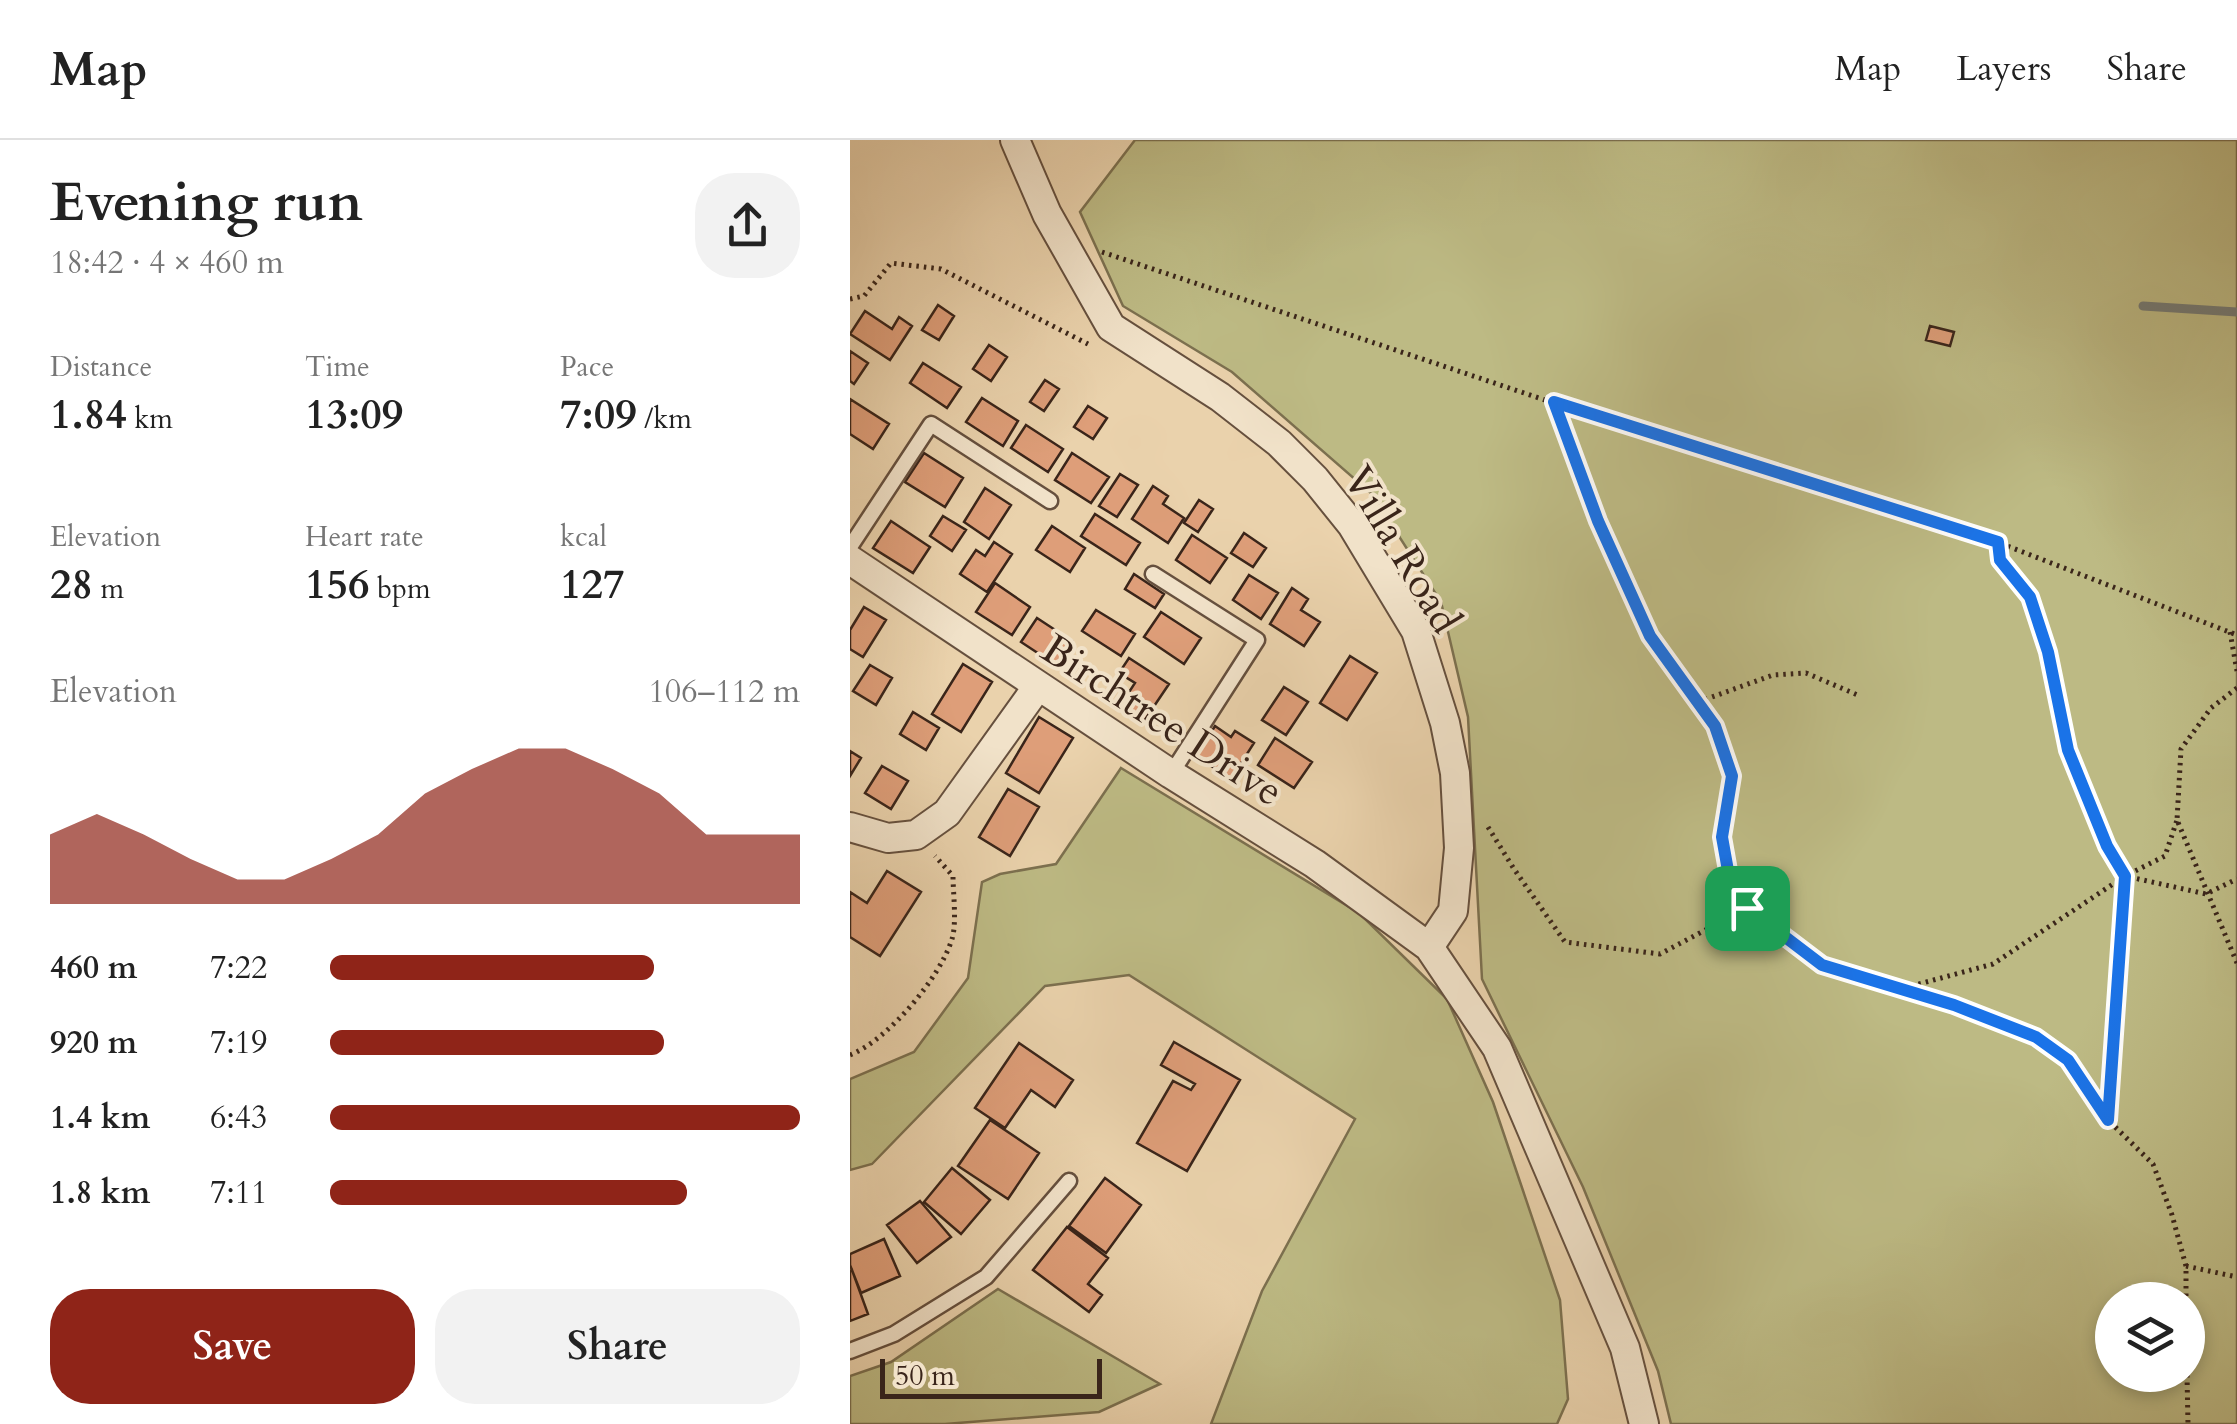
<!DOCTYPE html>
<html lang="en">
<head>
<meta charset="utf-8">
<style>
	body { margin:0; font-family:Cardo,serif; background:#f2f2f2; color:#222; height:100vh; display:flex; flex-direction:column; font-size:38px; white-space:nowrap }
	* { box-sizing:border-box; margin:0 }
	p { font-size:32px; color:#767676 }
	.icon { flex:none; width:55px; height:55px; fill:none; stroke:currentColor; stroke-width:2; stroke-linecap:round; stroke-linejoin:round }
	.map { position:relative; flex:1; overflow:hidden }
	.details { display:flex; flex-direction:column; background:#fff; width:850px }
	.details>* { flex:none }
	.tools { position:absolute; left:1245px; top:1142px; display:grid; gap:20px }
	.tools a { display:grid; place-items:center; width:110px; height:110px; border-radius:50%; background:#fff; box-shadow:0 5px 15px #0003; font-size:50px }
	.scale { position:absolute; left:30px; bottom:25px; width:222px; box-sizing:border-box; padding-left:10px; border:5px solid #3a251a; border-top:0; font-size:28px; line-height:35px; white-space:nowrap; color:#3a251a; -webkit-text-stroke:8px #f1e2c9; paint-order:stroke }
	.pin { position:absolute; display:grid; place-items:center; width:85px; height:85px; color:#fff; margin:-42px; border-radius:20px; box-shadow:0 5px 15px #0006 }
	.round { display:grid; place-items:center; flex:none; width:105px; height:105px; border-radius:40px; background:#f2f2f2 }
	.overview { display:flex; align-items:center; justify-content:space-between; height:170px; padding:0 50px }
	h1 { font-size:55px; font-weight:600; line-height:75px }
	.figures { display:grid; grid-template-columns:repeat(3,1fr); gap:15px; height:170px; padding:10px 50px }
	.figures div { display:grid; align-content:center }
	.figures b { font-size:42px; font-weight:600 }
	.figures small { font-size:28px; font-weight:400 }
	.figures p { font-size:28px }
	.chart { height:280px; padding:20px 50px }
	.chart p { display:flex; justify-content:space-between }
	.chart svg { width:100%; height:180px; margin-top:10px; fill:#8f2418; opacity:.7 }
	.cta { display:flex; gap:20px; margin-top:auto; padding:20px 50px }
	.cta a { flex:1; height:115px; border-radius:40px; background:#8f2418; color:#fff; font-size:40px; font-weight:600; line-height:115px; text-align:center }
	.cta a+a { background:#f2f2f2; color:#222 }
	ul { padding:0 50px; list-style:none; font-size:32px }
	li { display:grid; grid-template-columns:160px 120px 1fr; align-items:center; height:75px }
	li i { height:25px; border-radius:12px; background:#8f2418 }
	header { display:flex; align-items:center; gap:60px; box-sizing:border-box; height:140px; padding:0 50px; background:#fff; border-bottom:2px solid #e0e0e0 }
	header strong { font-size:48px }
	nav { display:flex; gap:55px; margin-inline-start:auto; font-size:35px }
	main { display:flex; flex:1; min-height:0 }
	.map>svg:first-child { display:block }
	.green { fill:#bdba84; stroke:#7c704f; stroke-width:2.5; fill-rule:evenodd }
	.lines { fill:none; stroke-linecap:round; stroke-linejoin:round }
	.stream { stroke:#747b76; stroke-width:9 }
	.building { fill:#de9e79; stroke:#3a251a; stroke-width:2.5 }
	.service-casing { stroke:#66503e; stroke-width:19 }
	.minor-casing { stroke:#66503e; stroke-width:32 }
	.path { stroke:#3a251a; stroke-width:5; stroke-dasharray:2.5 5; stroke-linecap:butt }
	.service { stroke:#f1e2c9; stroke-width:14 }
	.minor { stroke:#f1e2c9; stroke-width:28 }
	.route-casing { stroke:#fff; stroke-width:20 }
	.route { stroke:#1a73e8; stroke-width:12 }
	.labels { text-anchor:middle; stroke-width:8; stroke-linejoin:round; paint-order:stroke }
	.street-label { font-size:42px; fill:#3a251a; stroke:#f1e2c9 }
</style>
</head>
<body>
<header>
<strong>Map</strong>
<nav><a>Map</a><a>Layers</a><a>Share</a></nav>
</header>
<main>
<section class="details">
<div class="overview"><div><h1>Evening run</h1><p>18:42 · 4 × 460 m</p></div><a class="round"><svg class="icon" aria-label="share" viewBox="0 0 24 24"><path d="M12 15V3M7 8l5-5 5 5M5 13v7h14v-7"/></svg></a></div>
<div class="figures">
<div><p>Distance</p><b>1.84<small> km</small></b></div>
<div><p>Time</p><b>13:09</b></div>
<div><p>Pace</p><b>7:09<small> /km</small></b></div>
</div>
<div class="figures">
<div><p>Elevation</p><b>28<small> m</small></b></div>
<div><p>Heart rate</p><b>156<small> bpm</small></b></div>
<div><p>kcal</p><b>127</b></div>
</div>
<div class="chart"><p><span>Elevation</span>106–112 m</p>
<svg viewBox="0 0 160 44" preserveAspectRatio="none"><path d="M0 44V27L10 22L20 27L30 33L40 38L50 38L60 33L70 27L80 17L90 11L100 6L110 6L120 11L130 17L140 27L150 27L160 27V44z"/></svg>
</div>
<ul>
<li><b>460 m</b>7:22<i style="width:69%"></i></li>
<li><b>920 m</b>7:19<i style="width:71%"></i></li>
<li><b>1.4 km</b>6:43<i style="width:100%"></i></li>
<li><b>1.8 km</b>7:11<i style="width:76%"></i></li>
</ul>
<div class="cta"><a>Save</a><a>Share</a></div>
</section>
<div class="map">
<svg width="1387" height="1284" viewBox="0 0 1387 1284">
	<rect width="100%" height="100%" fill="#ead2ac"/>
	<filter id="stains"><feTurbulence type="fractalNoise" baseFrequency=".002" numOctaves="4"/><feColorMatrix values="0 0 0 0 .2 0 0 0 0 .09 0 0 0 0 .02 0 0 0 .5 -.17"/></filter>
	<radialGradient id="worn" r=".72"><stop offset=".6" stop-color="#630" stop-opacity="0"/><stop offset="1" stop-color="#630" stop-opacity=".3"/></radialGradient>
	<path class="green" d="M285,0H1387V1284H821L808,1231L733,1047L632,839L618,577L591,462L522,354L382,232L273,166L230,72ZM1262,1160H1338V1235H1262Z
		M271,628L509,773L597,859L643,962L710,1160L718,1259L707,1284H361L412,1151L505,979L279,835L195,846L22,1024L0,1030V939L64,912L118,838L132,742L150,734L206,724Z
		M148,1149L310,1244L249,1272L95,1284H0V1236L41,1222Z"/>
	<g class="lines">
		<path class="stream" d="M1293,166L1387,172"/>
	</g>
	<path class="building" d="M88,165L104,176L89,200L72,190Z
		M15,171L42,189L49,177L62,186L40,220L0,194Z
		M1080,186L1104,192L1100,206L1076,200Z
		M139,205L157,217L141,241L123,229Z
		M0,211L18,223L4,244L0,241Z
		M73,223L111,247L97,268L60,243Z
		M195,240L209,249L194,271L180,262Z
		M132,258L168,281L153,306L116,282Z
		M0,259L39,284L23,309L0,294Z
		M238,266L257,278L243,299L224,287Z
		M176,285L213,309L198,332L161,308Z
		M74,313L113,338L95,367L55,342Z
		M222,313L259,337L241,363L205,340Z
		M270,334L288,345L267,377L249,366Z
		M303,346L318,356L313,364L334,378L318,403L282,379Z
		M135,348L161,365L139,399L114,382Z
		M349,360L363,369L348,392L334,383Z
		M245,374L290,403L276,425L231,396Z
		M93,376L116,390L102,411L80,396Z
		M41,381L80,407L63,433L23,408Z
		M202,386L235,408L220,432L186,410Z
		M394,393L416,408L403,427L381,413Z
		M342,395L377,418L360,443L326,420Z
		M144,402L162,414L137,452L110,434L126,410L135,416Z
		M284,434L314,454L305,468L275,449Z
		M399,435L428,453L411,479L383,460Z
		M145,443L180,467L162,495L126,472Z
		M442,448L458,459L451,470L470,482L454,506L420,484Z
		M14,467L36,480L13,517L0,509V490Z
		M246,470L285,494L271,516L232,491Z
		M311,472L351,498L334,524L294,497Z
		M187,478L222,501L206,525L171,502Z
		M500,516L527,533L497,580L470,563Z
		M279,518L319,544L292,584L268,569L285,543L269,533Z
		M113,524L142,542L111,592L82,574Z
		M20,525L42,538L26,565L3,551Z
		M434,547L458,562L436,595L412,580Z
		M63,572L89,588L76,610L50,594Z
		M189,577L223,598L189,653L156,633Z
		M365,586L381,597L385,591L404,603L381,639L346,616Z
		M425,598L462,622L444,648L408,625Z
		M0,611L11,618L0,636Z
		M32,626L58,641L41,669L15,653Z
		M158,649L189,667L160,716L129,697Z
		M37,731L71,752L30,816L0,797V752L17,763Z
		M324,902L390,940L337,1031L287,1003L323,941L341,950L345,944L311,925Z
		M169,903L223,940L205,967L181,950L155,988L125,968Z
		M140,980L189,1013L158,1059L108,1026Z
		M102,1028L140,1060L111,1094L74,1062Z
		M255,1038L291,1065L256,1113L219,1086Z
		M70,1061L101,1097L67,1123L37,1085Z
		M217,1087L258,1118L238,1144L252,1155L239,1172L183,1130Z
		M34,1099L50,1136L11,1153L0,1125V1114Z
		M2,1130L18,1174L0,1181V1131Z"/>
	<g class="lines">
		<g class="service-casing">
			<path id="service" d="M0,407L81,284L200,361
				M303,434L407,500L321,634
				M0,1211L44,1194L136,1137L219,1041"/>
		</g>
		<g class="minor-casing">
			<path id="minor" d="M165,0L197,74L261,187L370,257L429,303L465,339L502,385L566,491L595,583L605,633L609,708L603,771L579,807L647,908L775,1208L794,1284
				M0,420L321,634L465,724L579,807
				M0,687L38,698L66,695L97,673L188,546"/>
		</g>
		<path class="path" d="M252,112L704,263L1147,402L1387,495
			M0,159L14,156L41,123L91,129L238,204
			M704,263L748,381L800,495L865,585L882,636L873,697L882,753L897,768L972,825L1104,865L1186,897L1218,920L1258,980L1303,1024L1322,1075L1336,1126V1160
			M1147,402L1150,420L1181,457L1198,511L1218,610L1257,706L1275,736L1356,754L1387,739
			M1380,492L1387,531
			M1387,548L1361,568L1331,609L1327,680L1387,823
			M848,562L923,535L956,533L1010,556
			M638,687L664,729L715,802L810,814L897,768
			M1054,848L1143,824L1275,736L1315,716L1327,680
			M0,915C38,900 90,838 102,799C107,783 103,753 103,736L85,716
			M1259,977L1275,736
			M1336,1126L1387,1137
			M1337,1235L1338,1284"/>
		<use href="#service" class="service"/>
		<use href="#minor" class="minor"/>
	</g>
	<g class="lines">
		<g class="route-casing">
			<path id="route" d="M704,262L1148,402L1150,420L1180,457L1198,512L1218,610L1257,706L1275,736L1258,980L1218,920L1186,897L1104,865L972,825L897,768L882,753L872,697L882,636L865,586L800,496L748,381Z"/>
		</g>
		<use href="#route" class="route"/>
	</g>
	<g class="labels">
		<g class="street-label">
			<text transform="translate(553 409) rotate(59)" y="15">Villa Road</text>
			<text transform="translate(313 579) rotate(33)" y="15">Birchtree Drive</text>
		</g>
	</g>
	<rect width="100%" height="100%" filter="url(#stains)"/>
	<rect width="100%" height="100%" fill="url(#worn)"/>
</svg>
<div class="tools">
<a><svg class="icon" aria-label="layers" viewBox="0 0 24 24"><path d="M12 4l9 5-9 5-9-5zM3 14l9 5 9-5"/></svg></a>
</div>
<div class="scale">50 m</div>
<div class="pin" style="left:897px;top:768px;background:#1e9e55"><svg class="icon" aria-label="arrive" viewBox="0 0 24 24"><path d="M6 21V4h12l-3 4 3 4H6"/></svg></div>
</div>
</main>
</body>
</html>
